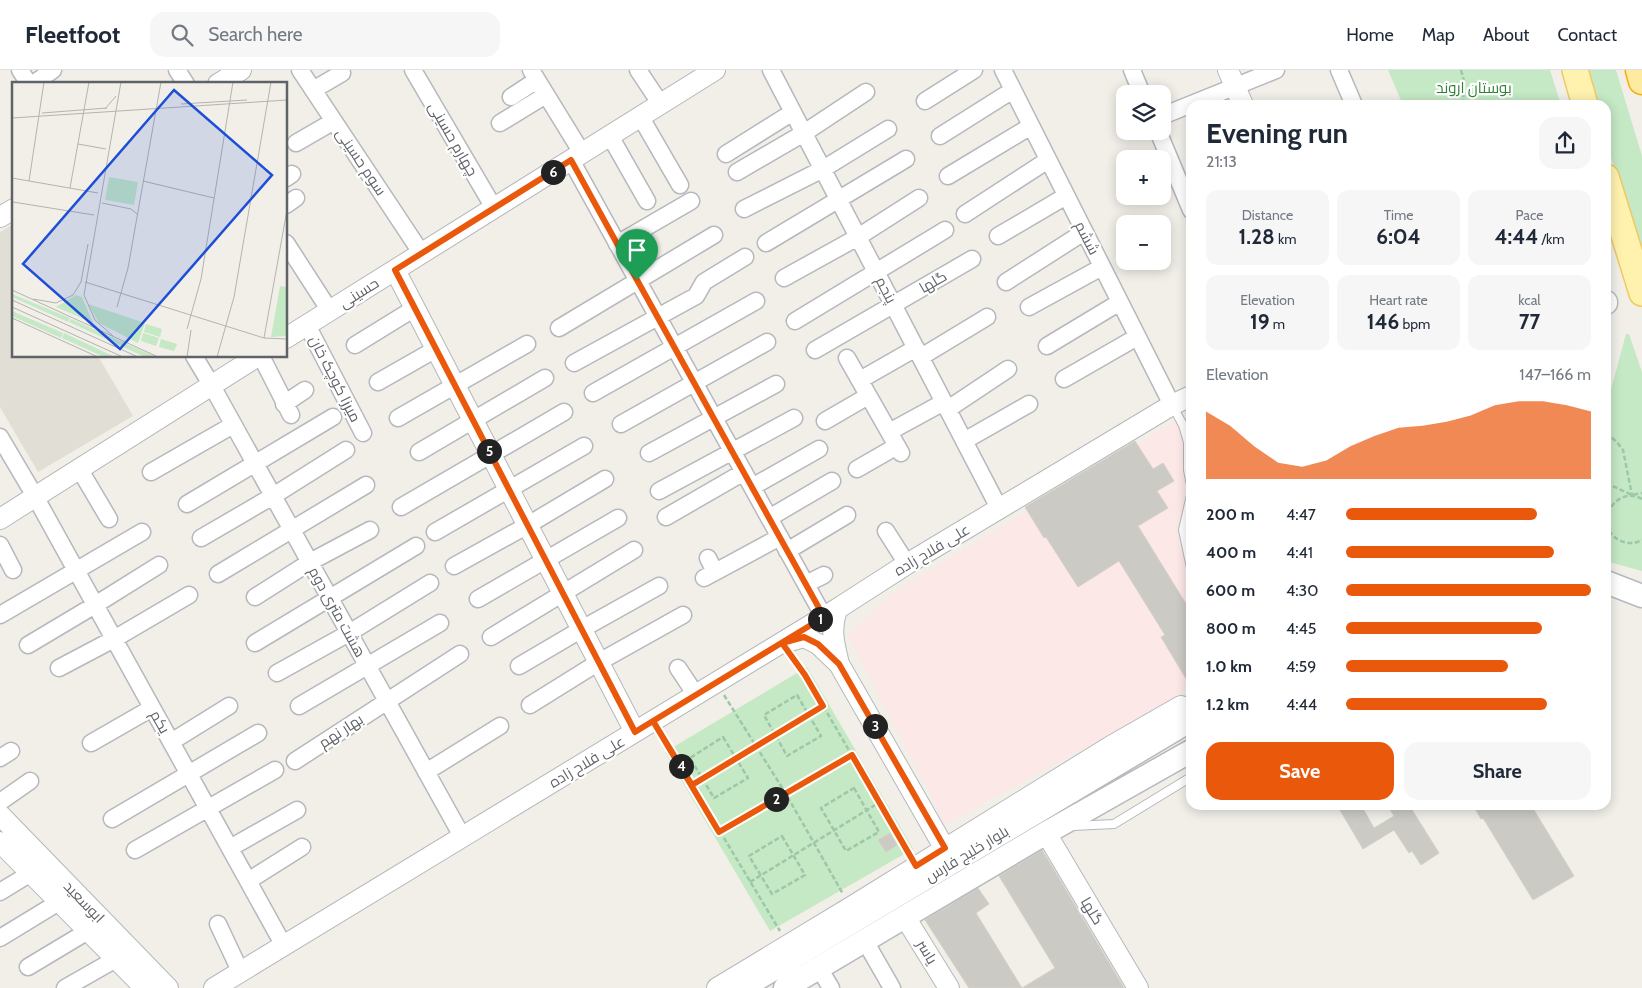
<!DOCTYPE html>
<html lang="en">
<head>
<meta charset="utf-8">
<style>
	body { margin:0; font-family:Cabin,Cairo,sans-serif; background:#f6f6f7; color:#1f2937; height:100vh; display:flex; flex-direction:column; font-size:19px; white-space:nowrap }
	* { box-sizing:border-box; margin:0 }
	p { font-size:16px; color:#747a83 }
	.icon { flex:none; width:28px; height:28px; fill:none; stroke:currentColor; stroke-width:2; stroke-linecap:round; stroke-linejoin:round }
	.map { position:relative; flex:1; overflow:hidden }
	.drawer { position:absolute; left:1186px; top:30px; width:425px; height:710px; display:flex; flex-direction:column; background:#fff; border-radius:15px; box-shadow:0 2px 12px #0003 }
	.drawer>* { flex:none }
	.fabs { position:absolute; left:1116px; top:15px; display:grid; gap:10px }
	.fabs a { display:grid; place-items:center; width:55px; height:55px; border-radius:10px; background:#fff; box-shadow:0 2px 12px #0003; font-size:25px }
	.pin { position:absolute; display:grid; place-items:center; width:42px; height:42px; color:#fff; margin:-51px -21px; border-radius:50% 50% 50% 0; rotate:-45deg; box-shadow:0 0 5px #0007 }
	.pin .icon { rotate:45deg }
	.km { position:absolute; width:25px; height:25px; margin:-12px; border-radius:50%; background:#222; color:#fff; font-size:14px; line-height:25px; text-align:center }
	.round { display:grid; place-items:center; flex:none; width:52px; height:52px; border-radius:15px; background:#f6f6f7 }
	.summary { display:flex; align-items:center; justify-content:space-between; height:85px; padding:0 20px }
	h1 { font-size:28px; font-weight:700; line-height:38px }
	.metrics { display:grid; grid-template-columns:repeat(3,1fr); gap:8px; height:85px; padding:5px 20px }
	.metrics div { display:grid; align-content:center; border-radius:12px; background:#f6f6f7; text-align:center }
	.metrics b { font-size:21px; font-weight:700 }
	.metrics small { font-size:14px; font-weight:400 }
	.metrics p { font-size:14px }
	.chart { height:140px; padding:10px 20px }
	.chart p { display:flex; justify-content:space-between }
	.chart svg { width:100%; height:90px; margin-top:5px; fill:#ea580c; opacity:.7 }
	.button { display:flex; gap:10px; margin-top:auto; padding:10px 20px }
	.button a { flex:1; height:58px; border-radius:15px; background:#ea580c; color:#fff; font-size:20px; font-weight:700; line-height:58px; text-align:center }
	.button a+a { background:#f6f6f7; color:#1f2937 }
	ul { padding:0 20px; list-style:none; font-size:16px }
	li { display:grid; grid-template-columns:80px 60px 1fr; align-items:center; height:38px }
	li i { height:12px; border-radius:6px; background:#ea580c }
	header { display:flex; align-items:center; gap:30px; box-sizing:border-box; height:70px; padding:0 25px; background:#fff; border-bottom:1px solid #e0e1e3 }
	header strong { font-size:24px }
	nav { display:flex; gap:28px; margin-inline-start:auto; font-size:18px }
	.search { width:350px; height:45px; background:#f6f6f7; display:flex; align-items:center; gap:12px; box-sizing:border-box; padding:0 18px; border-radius:15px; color:#747a83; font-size:19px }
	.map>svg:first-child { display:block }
	.education { fill:#e1ded6 }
	.medical { fill:#fce8e6 }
	.green { fill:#c5e8c5 }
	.building { fill:#cccac5; stroke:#d6d1c6 }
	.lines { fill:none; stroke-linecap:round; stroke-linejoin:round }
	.service-casing { stroke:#b5b8bc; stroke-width:10 }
	.minor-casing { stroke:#b5b8bc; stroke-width:19 }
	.tertiary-casing { stroke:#b5b8bc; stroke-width:22 }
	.secondary-casing { stroke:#b6babf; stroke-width:25 }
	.primary-casing { stroke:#f2c960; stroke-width:28 }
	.trunk-casing { stroke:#f9ab00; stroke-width:29 }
	.path { stroke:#9cc7a9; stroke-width:2.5; stroke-dasharray:5 2.5; stroke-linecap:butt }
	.service { stroke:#fff; stroke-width:8 }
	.minor { stroke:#fff; stroke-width:16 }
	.tertiary { stroke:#fff; stroke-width:20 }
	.secondary { stroke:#fff; stroke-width:22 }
	.primary { stroke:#fff2af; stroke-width:25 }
	.trunk { stroke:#feeaa1; stroke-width:26 }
	.route-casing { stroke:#fff; stroke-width:10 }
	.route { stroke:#ea580c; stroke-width:6 }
	.labels { text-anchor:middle; stroke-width:4.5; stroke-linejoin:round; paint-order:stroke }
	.park-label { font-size:15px; fill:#348238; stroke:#fff }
	.street-label { font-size:15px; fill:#5f6368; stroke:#fff }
	.inset-road { fill:none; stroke:#b3b3b1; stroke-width:1 }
	.view { fill:#1d4ed8; fill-opacity:0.15; stroke:#1d4ed8; stroke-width:2.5 }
	.inset-edge { fill:none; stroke:#5f6368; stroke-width:2.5 }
</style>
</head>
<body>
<header>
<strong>Fleetfoot</strong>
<div class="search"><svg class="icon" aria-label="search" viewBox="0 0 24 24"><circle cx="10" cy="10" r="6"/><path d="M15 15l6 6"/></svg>Search here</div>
<nav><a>Home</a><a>Map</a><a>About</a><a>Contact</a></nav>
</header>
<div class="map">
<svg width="1642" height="918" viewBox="0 0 1642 918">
	<rect width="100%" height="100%" fill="#f1efe8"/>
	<path class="education" d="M14,154V286H98L133,346L38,402L0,337V162Z"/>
	<path class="medical" d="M1191,342V616L1164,635L945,754L848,565L896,521Z"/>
	<path class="green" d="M1388,0H1550L1561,35H1403Z
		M1584,0H1616L1642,86V185L1606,72V35H1595Z
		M1626,264H1629L1642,302V501L1606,491V338Z
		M807,597L913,779L770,861L665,682Z"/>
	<path class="building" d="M1135,371L1153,399L1163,393L1174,411L1157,421L1168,438L1138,456L1191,542V617L1161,567L1165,565L1119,491L1078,517L1046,467L1044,468L1025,437Z
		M1337,735H1361L1374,758L1394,746L1387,735H1409L1439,783L1421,795L1412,781L1409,783L1394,760L1363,779Z
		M1473,735H1531L1574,806L1533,830L1483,748L1481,749Z
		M890,763L897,775L886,782L878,770Z
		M1042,780L1050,793L1124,918H969L925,850L978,818L989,834L976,843L1022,918L1055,898L999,806Z"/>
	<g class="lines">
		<g class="service-casing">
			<path id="service" d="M1173,337L1183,355L1188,372V400L1191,415
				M1191,425L1183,460L1191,498
				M1073,756L1114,754L1191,707"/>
		</g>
		<g class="minor-casing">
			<path id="minor" d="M20,0L29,14
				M177,0L186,14
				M300,0L422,184
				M413,0L494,138
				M531,0L582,83
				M638,0L660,33
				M771,0L1000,440
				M1003,0L1172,335
				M1132,0L1142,24
				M1339,0L1354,35
				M33,14L53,0
				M313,20L342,3
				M511,27L537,10
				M925,31L974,0
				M640,46L680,115
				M1162,46L1276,0
				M500,53L546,25
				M1158,61L1191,140
				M610,66L647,131
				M940,66L1013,20
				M296,73L334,51
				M726,84L793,42
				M571,90L824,547
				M737,102L804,63L866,22
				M948,106L1031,56
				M286,108L292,104
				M286,135L296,128
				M744,139L823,99L888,59
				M965,144L1048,90
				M998,166L1066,126
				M286,173L330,241
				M766,173L906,89
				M617,174L691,131
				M784,208L858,167L919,128
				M1006,212L1084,162
				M1029,237L1102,197
				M795,251L945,160
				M307,255L363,363
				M559,258L714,165
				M355,275L415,238
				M1047,276L1120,232
				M815,280L972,189
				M194,286L212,316L463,768
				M261,286L291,345
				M921,287L987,247
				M847,288L901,383
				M574,293L696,226L704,212L745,187
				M1064,309L1137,267
				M860,310L916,278
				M378,312L436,279
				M593,323L756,231
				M284,334L305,320
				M948,339L1008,299
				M398,348L527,274
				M825,351L868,326
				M621,354L767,272
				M889,362L944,332
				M0,367L36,428L284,876
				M964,371L1029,334
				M419,382L545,308
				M649,383L776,314
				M857,399L897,376
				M80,400L109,449
				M151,402L233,355
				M752,417L819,379
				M659,421L794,348
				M187,434L333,347
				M401,437L564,342
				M666,447L744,402
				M769,448L832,411
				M886,461L907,494
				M435,462L584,376
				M201,468L273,426L346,380
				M0,475L13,500
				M787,481L847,445
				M708,488L715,502
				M454,496L528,455L605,409
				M218,504L366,415
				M704,508L780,467
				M806,514L824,505
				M255,527L310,492L370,460
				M478,529L618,448
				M0,545L142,462
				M491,567L634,480
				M255,573L416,476
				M28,575L95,535L159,495
				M519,596L582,559L659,516
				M59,598L114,569L189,525
				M678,598L696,625
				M277,603L349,563L430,513
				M530,635L599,592L683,545
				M299,636L440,553
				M171,672L229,636
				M91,673L152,638
				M0,688L11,681
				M295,691L460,584
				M426,702L500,656
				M0,732L30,711
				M112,749L258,663
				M230,778L297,740
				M135,780L275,700
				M248,811L302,777
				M0,822L31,803
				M218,854L241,903
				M0,868L59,832
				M865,871L892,918
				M28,897L88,861
				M819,898L831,918
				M65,918L116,889"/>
		</g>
		<g class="tertiary-casing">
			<path id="tertiary" d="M1228,0L1243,35
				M218,14L241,0
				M0,147L14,139
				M395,200L635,662
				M286,268L715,0
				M0,449L258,286
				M837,539C830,560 834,573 839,594L945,779
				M787,572L804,567L818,574L839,594
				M0,745L168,918
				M1046,763L1138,918
				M0,772L145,918
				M905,847L949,918
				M214,918L837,539L907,494L1172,335L1191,326
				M717,918L851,837L1111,676L1181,636L1191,640"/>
		</g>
		<g class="secondary-casing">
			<path id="secondary" d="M1606,232V233
				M1606,512L1642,526
				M742,918L1191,650
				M785,918L1046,763L1191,681"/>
		</g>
		<g class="primary-casing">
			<path id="primary" d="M1575,0L1585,35
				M1606,107L1642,223"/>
		</g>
		<g class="trunk-casing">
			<path id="trunk" d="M1639,0L1642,11"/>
		</g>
		<path class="path" d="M1461,0L1464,11L1463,34L1461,35
			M1606,363L1617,372L1623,380L1632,425
			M1606,413L1632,425L1642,423
			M1642,429C1615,414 1592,456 1619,470C1627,474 1635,474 1642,470
			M1606,434L1612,432
			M791,586L805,605L909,783
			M724,625L786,724L843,824
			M797,625L821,666L787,686L764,645Z
			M662,665L780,861
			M723,667L748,708L714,728L690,688Z
			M692,715L823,636
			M854,718L879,762L846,781L821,738Z
			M719,762L852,685
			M782,766L805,805L772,824L749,786Z
			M750,812L880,732"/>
		<use href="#service" class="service"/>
		<use href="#minor" class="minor"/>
		<use href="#tertiary" class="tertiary"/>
		<use href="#secondary" class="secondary"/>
		<use href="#primary" class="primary"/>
		<use href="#trunk" class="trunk"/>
	</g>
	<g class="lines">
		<g class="route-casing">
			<path id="route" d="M637,210L824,547L653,651L719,762L852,685L916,796L945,778L839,594L818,574L804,567L782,573L805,605L823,636L692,715L653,651L635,662L395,200L571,90L637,210"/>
		</g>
		<use href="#route" class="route"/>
	</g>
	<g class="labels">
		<g class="park-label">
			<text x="1474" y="23">بوستان اروند</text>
		</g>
		<g class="street-label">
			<text transform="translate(453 69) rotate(60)" y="5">چهارم حسینی</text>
			<text transform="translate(361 92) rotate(56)" y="5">سوم حسینی</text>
			<text transform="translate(1087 168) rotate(63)" y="5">ششم</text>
			<text transform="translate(933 212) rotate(-30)" y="5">گلها</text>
			<text transform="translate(886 220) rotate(63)" y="5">پنجم</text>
			<text transform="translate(359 223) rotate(-32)" y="5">حسینی</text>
			<text transform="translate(335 309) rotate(63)" y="5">میرزا کوچک خان</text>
			<text transform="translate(932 480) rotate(-31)" y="5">علی فلاح زاده</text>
			<text transform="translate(337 542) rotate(61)" y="5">هشت متری دوم</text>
			<text transform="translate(160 652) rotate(61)" y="5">یکم</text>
			<text transform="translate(341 661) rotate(-33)" y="5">بهار نهم</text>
			<text transform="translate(587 692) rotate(-31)" y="5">علی فلاح زاده</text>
			<text transform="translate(967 784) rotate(-31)" y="5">بلوار خلیج فارس</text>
			<text transform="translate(84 832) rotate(46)" y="5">ابوسعید</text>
			<text transform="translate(1092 841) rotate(59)" y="5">گلها</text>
			<text transform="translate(927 882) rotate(59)" y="5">یاسر</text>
		</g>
	</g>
	<g transform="translate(12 12)">
		<rect width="275" height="275" fill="#f1efe8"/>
		<path d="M97,95L126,100L122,123L93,118ZM268,204L275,205V254L259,255ZM0,212L58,236L56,240L0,215ZM64,213L70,215L81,241L44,225ZM76,222L133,241L126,261L87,241ZM0,229L51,251L49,256L0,234ZM59,237L144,275H133L57,240ZM134,242L150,247L148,255L132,250ZM52,251L103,275H92L50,256ZM131,251L147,256L144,264L129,259ZM149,257L165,262L162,269L147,265Z" fill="#c5e8c5"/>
		<path class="inset-road" d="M169,22L235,18M93,27L104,14M30,31L95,26M0,36L275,18M66,62L94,67M0,96L86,111M17,99L32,0M131,99L202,116M58,106L77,0M1,120L82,133M90,121L119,127L125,132M73,200L252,256L275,257M0,208L146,275M21,217L44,221L61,213L69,200L76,162M0,218L126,275M0,225L111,275M105,225L116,186L149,0M0,236L86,275M175,247L189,197L221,0M101,254L83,238L72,213L109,0M252,256L275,128M175,275L179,248M205,275L222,215L259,0"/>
		<path class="view" d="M162,8L260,93L108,267L11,182Z"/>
		<rect width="275" height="275" class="inset-edge"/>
	</g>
</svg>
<div class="fabs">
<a><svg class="icon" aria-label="layers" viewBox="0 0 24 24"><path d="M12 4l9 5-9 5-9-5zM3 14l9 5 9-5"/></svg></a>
<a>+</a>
<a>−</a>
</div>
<div class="pin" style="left:637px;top:210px;background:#1e9e55"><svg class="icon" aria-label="arrive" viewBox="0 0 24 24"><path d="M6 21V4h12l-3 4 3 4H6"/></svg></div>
<b class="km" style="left:820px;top:549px">1</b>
<b class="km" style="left:776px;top:729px">2</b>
<b class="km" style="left:875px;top:656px">3</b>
<b class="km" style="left:681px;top:696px">4</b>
<b class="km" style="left:489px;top:381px">5</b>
<b class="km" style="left:553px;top:102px">6</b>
<section class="drawer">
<div class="summary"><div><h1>Evening run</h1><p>21:13</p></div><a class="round"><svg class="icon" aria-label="share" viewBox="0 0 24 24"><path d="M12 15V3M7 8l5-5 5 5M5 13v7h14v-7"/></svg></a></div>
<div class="metrics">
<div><p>Distance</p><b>1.28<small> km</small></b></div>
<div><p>Time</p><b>6:04</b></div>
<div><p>Pace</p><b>4:44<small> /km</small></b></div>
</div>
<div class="metrics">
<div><p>Elevation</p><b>19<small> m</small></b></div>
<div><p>Heart rate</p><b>146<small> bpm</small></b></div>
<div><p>kcal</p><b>77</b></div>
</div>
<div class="chart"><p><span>Elevation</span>147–166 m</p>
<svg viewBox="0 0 160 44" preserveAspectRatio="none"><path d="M0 44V11L10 18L20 28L30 36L40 38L50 35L60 28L70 23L80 19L90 18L100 16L110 13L120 8L130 6L140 6L150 8L160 11V44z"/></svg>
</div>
<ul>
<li><b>200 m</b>4:47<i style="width:78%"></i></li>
<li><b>400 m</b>4:41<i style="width:85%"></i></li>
<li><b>600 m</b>4:30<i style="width:100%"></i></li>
<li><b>800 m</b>4:45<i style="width:80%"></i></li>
<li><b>1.0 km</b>4:59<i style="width:66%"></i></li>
<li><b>1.2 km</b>4:44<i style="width:82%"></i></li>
</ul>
<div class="button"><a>Save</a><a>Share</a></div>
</section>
</div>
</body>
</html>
